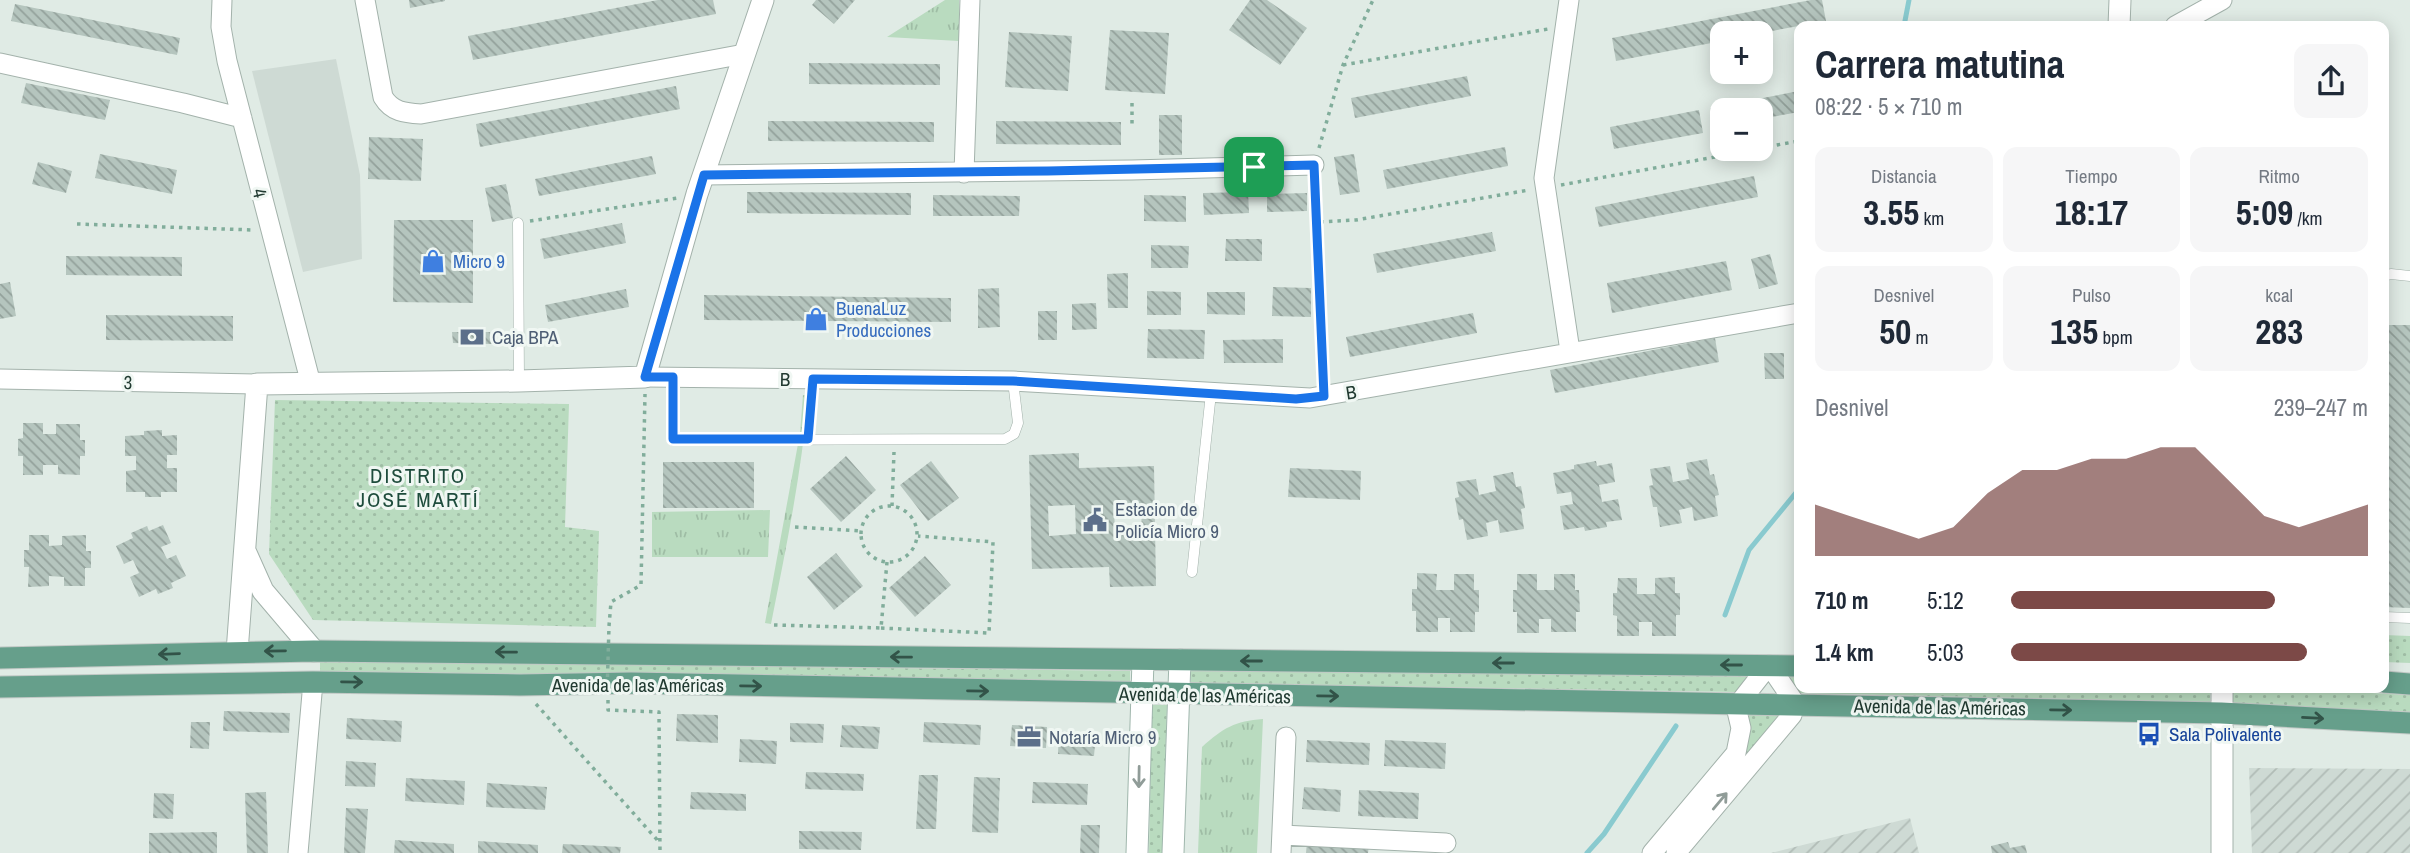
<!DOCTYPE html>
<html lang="es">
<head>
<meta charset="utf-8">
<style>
	body { margin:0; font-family:"Archivo Narrow",sans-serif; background:#f6f6f7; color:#1f2937; height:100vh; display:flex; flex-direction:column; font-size:26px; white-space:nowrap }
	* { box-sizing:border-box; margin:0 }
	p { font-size:23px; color:#747a83 }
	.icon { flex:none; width:38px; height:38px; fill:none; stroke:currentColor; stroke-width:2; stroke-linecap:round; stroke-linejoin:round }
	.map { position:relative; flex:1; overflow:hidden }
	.panel { position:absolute; left:1794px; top:21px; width:595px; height:672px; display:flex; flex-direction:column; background:#fff; border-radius:14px; box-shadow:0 4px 18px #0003 }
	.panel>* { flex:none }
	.buttons { position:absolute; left:1710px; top:21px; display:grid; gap:14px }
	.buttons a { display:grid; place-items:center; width:63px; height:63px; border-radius:14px; background:#fff; box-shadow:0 4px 18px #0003; font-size:35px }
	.pin { position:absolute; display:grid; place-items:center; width:60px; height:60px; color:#fff; margin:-30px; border-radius:14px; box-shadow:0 4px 10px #0006 }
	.round { display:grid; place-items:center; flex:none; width:74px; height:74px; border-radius:14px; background:#f6f6f7 }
	.overview { display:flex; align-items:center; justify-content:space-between; height:119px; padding:0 21px }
	h1 { font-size:38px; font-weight:700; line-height:52px }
	.metrics { display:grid; grid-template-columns:repeat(3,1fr); gap:10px; height:119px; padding:7px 21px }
	.metrics div { display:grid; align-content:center; border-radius:14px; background:#f6f6f7; text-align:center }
	.metrics b { font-size:35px; font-weight:700 }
	.metrics small { font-size:19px; font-weight:400 }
	.metrics p { font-size:19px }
	.chart { height:196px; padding:14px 21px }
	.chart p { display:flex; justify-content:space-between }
	.chart svg { width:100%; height:126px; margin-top:7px; fill:#7c4947; opacity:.7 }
	ul { padding:0 21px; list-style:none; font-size:23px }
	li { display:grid; grid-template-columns:112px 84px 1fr; align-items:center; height:52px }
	li i { height:18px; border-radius:9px; background:#7c4947 }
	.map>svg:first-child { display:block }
	.built { fill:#cedad4 }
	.industrial { fill:url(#industrial-furrows) }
	.grass { fill:url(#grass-dots) }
	.park { fill:url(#park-tufts) }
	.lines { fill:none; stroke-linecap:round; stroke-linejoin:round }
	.stream { stroke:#89cacf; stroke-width:5 }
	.building { fill:url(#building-back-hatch); fill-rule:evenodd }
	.service-casing { stroke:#a3b2ab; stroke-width:11 }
	.minor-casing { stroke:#a3b2ab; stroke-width:21 }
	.tertiary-casing { stroke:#a3b2ab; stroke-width:23 }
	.secondary-casing { stroke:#9fb6ac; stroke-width:23 }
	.primary-casing { stroke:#c1c8c5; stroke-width:23 }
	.path { stroke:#81ad9b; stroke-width:3.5; stroke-dasharray:3.5 5; stroke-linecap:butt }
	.service { stroke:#fff; stroke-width:10 }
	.minor { stroke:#fff; stroke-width:19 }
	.tertiary { stroke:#fff; stroke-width:21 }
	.secondary { stroke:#fff; stroke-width:21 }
	.primary { stroke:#669f8b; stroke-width:21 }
	.path-bridge { stroke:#81ad9b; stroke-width:3.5; stroke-dasharray:3.5 5; stroke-linecap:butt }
	.oneway { stroke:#325348 }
	.oneway2 { stroke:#909c98 }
	.route-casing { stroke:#fff; stroke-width:14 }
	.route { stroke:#1a73e8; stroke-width:9 }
	.labels { text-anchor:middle; stroke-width:6; stroke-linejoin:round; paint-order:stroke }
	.street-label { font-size:19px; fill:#213a31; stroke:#f0f7f3 }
	.shop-label { font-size:19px; fill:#366cbe; stroke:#f0f7f3; text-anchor:start }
	.service-label { font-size:19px; fill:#4e5e75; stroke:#f0f7f3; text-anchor:start }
	.transit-label { font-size:19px; fill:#164399; stroke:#f0f7f3; text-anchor:start }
	.neighbourhood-label { font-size:21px; letter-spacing:2px; fill:#1e4c3c; stroke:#f0f7f3 }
</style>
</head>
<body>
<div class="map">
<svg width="2410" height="853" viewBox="0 0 2410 853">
	<defs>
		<pattern id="industrial-furrows" width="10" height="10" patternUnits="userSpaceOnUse" patternTransform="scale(1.75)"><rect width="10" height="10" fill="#cedad4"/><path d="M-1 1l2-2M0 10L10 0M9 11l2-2" fill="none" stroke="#b1bcb6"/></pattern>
		<pattern id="grass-dots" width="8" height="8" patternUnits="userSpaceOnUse" patternTransform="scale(1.75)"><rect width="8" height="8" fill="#b9dbbf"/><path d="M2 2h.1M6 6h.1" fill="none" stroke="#9fbda5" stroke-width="1.8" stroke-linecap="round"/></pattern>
		<pattern id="park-tufts" width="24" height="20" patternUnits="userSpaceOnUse" patternTransform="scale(1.75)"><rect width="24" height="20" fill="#b9dbbf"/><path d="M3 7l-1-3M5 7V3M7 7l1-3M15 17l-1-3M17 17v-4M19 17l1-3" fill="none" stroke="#9fbda5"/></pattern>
		<pattern id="building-back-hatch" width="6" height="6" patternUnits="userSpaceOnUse" patternTransform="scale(1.75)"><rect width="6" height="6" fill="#b5c5be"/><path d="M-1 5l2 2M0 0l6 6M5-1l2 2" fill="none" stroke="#93a19b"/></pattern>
	</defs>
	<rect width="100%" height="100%" fill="#e0ebe5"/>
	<path class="built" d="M336,59L360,175L362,259L303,272L252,71Z"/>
	<path class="industrial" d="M2249,768L2410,769V853H2252Z
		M1910,818L1919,853H1771Z"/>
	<path class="grass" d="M275,400L569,404L565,527L599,531L596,627L313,620L269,554Z
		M2384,635L2410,636V663L2384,662Z
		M320,661L1130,671V683L320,671Z
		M1191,670L1750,675L1737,692L1191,683Z
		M1787,676L1799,677V688H2210V702L1799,693Z
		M2233,688H2277L2410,695V712L2232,703Z
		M1152,705H1167L1162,853H1149Z
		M1745,713L1783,714L1667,853H1660L1742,755Z"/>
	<path class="park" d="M945,0H959V41L887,37Z
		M803,395H808C802,472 786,548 771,624L765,623L800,433Z
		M770,510L768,557H652V512Z
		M1263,719L1257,853H1198L1202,747C1223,728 1235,721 1263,719Z"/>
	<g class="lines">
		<path class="stream" d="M1904,26L1909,0
			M1725,615L1749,550L1799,489
			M1587,853L1604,834L1676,726"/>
	</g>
	<path class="building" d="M409,0H445V1L410,8Z
		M658,0H713L716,14L473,60L468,36Z
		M816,0H855L834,24L812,5Z
		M1250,0H1267L1307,28L1280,65L1229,30Z
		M1811,0H1822L1826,21L1761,33H1722V41L1616,61L1612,38Z
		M15,4L180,38L177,55L11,21Z
		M1110,30L1169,33L1165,94L1105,90Z
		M1009,32L1072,36L1068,91L1005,87Z
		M809,63L940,64V85L809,84Z
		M1467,76L1471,96L1355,118L1351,98Z
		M26,83L110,100L105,120L21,103Z
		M676,86L680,109L480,147L476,124Z
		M1799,91V112L1760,119V110H1722V127L1714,128L1710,108Z
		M1699,110L1703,133L1614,149L1610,127Z
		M1159,115H1182V155H1159Z
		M768,121L934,122V142L768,141Z
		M996,121L1121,122V145L996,144Z
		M369,137L423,139L421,181L368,179Z
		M1505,147L1508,166L1387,189L1383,170Z
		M100,154L177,170L172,194L95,178Z
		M1354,154L1360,192L1340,195L1334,157Z
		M652,156L656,174L539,196L535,179Z
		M38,162L72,171L66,193L32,184Z
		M1754,176L1758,197L1599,227L1595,207Z
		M506,184L513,218L492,222L485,188Z
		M747,192L911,193V215L747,213Z
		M1248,192L1249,213L1204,215L1203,193Z
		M1307,193V211L1267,212V194Z
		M933,195L1020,196L1019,216H933Z
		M1144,195L1186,196V222L1144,221Z
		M394,220H473V303L393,302Z
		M622,223L626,243L544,259L540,239Z
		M1492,232L1496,251L1377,273L1373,254Z
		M1226,239H1262V261H1225Z
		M1151,245L1189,246L1188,268H1151Z
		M1770,254L1778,284L1759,289L1751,259Z
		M66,256L182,257V276L66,275Z
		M1726,261L1732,290L1612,313L1607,283Z
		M1128,273V308H1108L1107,274Z
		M10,282L16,316L0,319V284Z
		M1273,287L1311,288V317L1272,316Z
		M999,288L1000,327L978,328V289Z
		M626,289L629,307L548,322L545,305Z
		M1147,291L1181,292V315H1147Z
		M1207,292H1245V315L1207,314Z
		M704,295L951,298V322L704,320Z
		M1096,303L1097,329L1072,330V304Z
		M1038,311H1057V340H1038Z
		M1473,313L1477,333L1350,357L1346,337Z
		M106,315L233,316V341L106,340Z
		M2384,325H2410V608L2384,607Z
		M1148,329L1205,330L1204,359L1147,358Z
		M452,332H490L492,344L453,343Z
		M1715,338L1719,362L1555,393L1550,370Z
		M1283,339V363H1224L1223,340Z
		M1764,353H1784V379H1765Z
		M23,423H43V434H56V424H80V440H85V456H80V475L58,474V465H43V475H23V456H18V439L23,438Z
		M162,430V436L177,435V455H167V468H177V492H161V497H145V492H126V471L136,470V456H125V436L144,435V431Z
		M1079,453V468L1154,466L1156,586L1110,587L1109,567L1032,569L1029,455ZM1141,504L1142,534L1115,535L1114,505ZM1075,505L1076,534L1049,536L1048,506Z
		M846,456L876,490L841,522L810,489Z
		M1707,459L1710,475L1714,474L1719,495L1715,496L1718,516L1694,521L1692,507L1679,510L1682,523L1660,527L1657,507H1653L1649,486L1653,485L1650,469L1670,466L1673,482L1689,479L1686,463Z
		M931,461L959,498L928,521L900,485Z
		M1596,461L1597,466L1612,463L1615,482L1599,485L1602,502L1618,499L1622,520L1606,522L1607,527L1585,531L1584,527L1564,530L1560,506L1573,504L1571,492L1557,494L1553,473L1574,469V465Z
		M663,462H754V508H663Z
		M1290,468L1361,471L1360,500L1288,497Z
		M1513,472L1516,487L1521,486L1525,508L1521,509L1524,529L1500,533L1498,520L1486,523L1488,536L1467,540L1463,519L1459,520L1455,498L1459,497L1456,482L1476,479L1479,495L1496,491L1493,476Z
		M163,525L171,543L161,547L167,559L176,555L186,576L171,583L173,588L158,594L156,589L139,597L130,577L139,573L133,560L124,564L116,546L133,538L131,533L147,526L149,531Z
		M29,535H49V546L62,545V536L86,535V551H91V568H85V586H64V577L49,576V586L28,587L29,567H24V550H29Z
		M836,553L863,586L834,610L807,577Z
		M925,556L951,585L915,617L889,588Z
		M1417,573L1437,574L1436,590H1454V574H1474V590H1479V612H1475V632H1450V618H1438V632H1416V611H1412V589H1417Z
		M1517,574H1537V590H1554V574H1575V590H1579L1580,612H1576V632H1551V619H1539V633H1517V612H1513V590H1517Z
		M1675,577V593H1680V615H1676V636H1652V622H1639V636H1617V616L1613,615V593H1617L1618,578H1637V594H1655V578Z
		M224,711L290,713L289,733L223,731Z
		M677,714L718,715V743L676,741Z
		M347,718L402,721L401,742L346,739Z
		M191,722H210L209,749L190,748Z
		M924,722L981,725L980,745L923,742Z
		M790,723L824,724L823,743L790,742Z
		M842,725L880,727L878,749L840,747Z
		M1012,725L1047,727L1046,748L1010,746Z
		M1059,731L1096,733L1094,756L1058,754Z
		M740,739L777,741L776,764L739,762Z
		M1307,740L1370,743L1369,765L1306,762Z
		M1385,740L1446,743L1445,769L1384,766Z
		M346,761L376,763L375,787L345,786Z
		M806,772L864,774L863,791L805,789Z
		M919,775H938L936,829H916Z
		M974,777L1000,778L998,833L972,832Z
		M406,778L465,781L464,805L405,801Z
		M1033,782L1088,784L1087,805L1032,803Z
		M487,783L547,787L545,810L486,807Z
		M1304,787L1341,790L1340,812L1302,809Z
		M1359,790L1419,793L1418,819L1358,816Z
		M266,792L268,853H247L245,793Z
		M691,792L746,794V811L690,809Z
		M154,793L174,794L173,819L153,818Z
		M346,808L368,809L365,853H344Z
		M1081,825H1100L1099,853H1080Z
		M799,831L862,832L861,850L799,849Z
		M217,832V853H149V833Z
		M395,840L454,844V853H394Z
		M478,841L538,845V853H478Z
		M1307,842L1369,845L1368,853H1306Z
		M2008,842L2010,848L2025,845L2027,853H1992L1991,846Z
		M563,844L621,847L620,853H562Z"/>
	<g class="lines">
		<g class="service-casing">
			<path id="service" d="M518,223L519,380
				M2384,276L2391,274L2410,276
				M673,377V440L1005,439L1014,434L1018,423L1013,381
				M808,439L813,379
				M1192,572L1211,393
				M2384,617L2410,618"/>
		</g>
		<g class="minor-casing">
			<path id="minor" d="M222,0L221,27L227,61L311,384
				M365,0L383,97C392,112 405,113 421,114L744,54
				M1569,0L1544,178L1570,351
				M2175,26L2222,0
				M0,63L183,103L242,118
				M964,173L970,0
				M704,175L1132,170L1314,165
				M645,377L1013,381L1310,398L1799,313
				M0,379L257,384
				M1282,835L1446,843
				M298,853L313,682
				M1281,853L1286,737
				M1652,853L1736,753L1741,728L1736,707L1769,665L1795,703L1792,715L1676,853"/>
		</g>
		<g class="tertiary-casing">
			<path id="tertiary" d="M2119,26L2120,0
				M246,553L263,591L314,651
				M237,652L257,384L519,381L645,377L697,194L763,0
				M2222,688V853"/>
		</g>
		<g class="secondary-casing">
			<path id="secondary" d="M1137,853L1143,660
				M1173,853L1180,660"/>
		</g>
		<g class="primary-casing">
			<path id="primary" d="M0,658L314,651L1799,666
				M2384,682L2410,684
				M0,687L313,682L520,685L631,683L2221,713L2410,723"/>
		</g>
		<path class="path" d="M1343,65L1548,29
			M1132,103V126
			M1319,148L1343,65L1373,0
			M1760,148L1799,141
			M1315,183L1317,222L1356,220L1529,190
			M1561,185L1759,149
			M530,221L678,198
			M1317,222L1323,378
			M77,224L253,230
			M892,506L894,452
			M861 534a28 28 0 1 1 56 0a28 28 0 1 1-56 0Z
			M795,527L861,531
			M774,625L881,628L887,562
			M609,626L611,602L641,585L645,394
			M881,628L989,633L993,542L918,536
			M608,700V710L659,712L660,853
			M536,704L660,843"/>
		<use href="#service" class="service"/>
		<use href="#minor" class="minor"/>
		<use href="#tertiary" class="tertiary"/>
		<use href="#secondary" class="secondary"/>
		<use href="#primary" class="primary"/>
		<path class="path-bridge" d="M607,694L609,626"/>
	</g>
	<defs><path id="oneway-shaft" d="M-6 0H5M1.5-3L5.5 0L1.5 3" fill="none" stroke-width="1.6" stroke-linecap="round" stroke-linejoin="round" transform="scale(1.75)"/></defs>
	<g class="oneway">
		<use href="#oneway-shaft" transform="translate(275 651) rotate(179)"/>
		<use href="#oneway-shaft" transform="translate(506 652) rotate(-179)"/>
		<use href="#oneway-shaft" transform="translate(169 654) rotate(178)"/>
		<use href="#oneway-shaft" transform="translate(901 657) rotate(-179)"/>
		<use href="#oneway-shaft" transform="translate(1251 661) rotate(-180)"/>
		<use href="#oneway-shaft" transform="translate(1503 663) rotate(-180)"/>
		<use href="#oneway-shaft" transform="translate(1731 665) rotate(-180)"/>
		<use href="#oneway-shaft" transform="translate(352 682) rotate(1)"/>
		<use href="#oneway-shaft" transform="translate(751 686) rotate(1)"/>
		<use href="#oneway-shaft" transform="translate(978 691) rotate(1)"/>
		<use href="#oneway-shaft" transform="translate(1328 696) rotate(1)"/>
		<use href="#oneway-shaft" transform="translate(2061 710) rotate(1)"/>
		<use href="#oneway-shaft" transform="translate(2313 718) rotate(3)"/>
	</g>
	<g class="oneway2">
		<use href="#oneway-shaft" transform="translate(1139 777) rotate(91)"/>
		<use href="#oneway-shaft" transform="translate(1720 801) rotate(-50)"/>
	</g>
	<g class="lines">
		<g class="route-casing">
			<path id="route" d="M1314,165L1324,396L1296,399L1013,381L813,379L808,439H673V377H645L704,175L1048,171Z"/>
		</g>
		<use href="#route" class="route"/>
	</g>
	<defs>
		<g id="shop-bare" transform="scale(1.89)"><path d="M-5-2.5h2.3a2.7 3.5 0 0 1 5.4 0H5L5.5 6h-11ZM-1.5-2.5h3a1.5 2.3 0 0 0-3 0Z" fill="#3f7fe0" stroke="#f0f7f3" stroke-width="2.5" paint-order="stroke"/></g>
		<g id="bank-bare" transform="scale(1.89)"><path d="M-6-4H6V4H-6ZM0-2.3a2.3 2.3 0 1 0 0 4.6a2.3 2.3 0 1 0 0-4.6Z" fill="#5c6f8a" stroke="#f0f7f3" stroke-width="2.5" paint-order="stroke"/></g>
		<g id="civic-bare" transform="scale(1.89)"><path d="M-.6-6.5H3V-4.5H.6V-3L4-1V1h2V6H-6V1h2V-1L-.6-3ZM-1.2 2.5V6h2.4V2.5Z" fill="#5c6f8a" stroke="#f0f7f3" stroke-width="2.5" paint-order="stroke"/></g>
		<g id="bus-bare" transform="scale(1.89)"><path d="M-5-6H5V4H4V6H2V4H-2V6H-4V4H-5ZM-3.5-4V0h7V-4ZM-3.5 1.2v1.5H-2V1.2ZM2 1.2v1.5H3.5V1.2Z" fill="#1a4fb4" stroke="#f0f7f3" stroke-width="2.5" paint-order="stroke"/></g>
		<g id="office-bare" transform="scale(1.89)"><path d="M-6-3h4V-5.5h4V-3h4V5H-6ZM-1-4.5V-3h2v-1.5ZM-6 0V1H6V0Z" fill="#5c6f8a" stroke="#f0f7f3" stroke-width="2.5" paint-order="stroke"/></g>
	</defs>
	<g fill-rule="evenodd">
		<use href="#shop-bare" x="433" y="261"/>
		<use href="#shop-bare" x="816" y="319"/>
		<use href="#bank-bare" x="472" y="337"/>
		<use href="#civic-bare" x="1095" y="520"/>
		<use href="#bus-bare" x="2149" y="734"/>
		<use href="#office-bare" x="1029" y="737"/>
	</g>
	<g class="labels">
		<g class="street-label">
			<text transform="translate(260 193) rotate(76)" y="7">4</text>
			<text transform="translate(785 379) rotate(1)" y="7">B</text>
			<text transform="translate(128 382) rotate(1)" y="7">3</text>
			<text transform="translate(1351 392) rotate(-9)" y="7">B</text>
			<text x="638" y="692">Avenida de las Américas</text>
			<text transform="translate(1205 695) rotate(1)" y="7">Avenida de las Américas</text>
			<text transform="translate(1940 707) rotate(1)" y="7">Avenida de las Américas</text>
		</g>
		<g class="shop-label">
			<text x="453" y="268">Micro 9</text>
			<text x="836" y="315">BuenaLuz<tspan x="836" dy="22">Producciones</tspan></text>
		</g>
		<g class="service-label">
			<text x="492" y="344">Caja BPA</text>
			<text x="1115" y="516">Estacion de<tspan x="1115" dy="22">Policía Micro 9</tspan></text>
			<text x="1049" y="744">Notaría Micro 9</text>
		</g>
		<g class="transit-label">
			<text x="2169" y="741">Sala Polivalente</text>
		</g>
		<g class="neighbourhood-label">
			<text x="418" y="483">DISTRITO<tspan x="418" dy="24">JOSÉ MARTÍ</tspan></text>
		</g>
	</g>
</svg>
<div class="buttons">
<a>+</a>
<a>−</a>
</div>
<div class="pin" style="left:1254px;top:167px;background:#1e9e55"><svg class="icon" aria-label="arrive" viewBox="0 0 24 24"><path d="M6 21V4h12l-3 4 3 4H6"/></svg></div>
<section class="panel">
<div class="overview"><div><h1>Carrera matutina</h1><p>08:22 · 5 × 710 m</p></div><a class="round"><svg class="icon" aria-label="share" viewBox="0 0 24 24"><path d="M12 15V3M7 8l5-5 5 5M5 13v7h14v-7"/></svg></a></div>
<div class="metrics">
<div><p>Distancia</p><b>3.55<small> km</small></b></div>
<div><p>Tiempo</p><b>18:17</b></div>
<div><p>Ritmo</p><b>5:09<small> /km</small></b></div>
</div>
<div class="metrics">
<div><p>Desnivel</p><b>50<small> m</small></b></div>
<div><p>Pulso</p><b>135<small> bpm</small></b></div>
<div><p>kcal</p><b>283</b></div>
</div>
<div class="chart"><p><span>Desnivel</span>239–247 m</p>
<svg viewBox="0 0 160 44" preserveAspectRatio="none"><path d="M0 44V26L10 30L20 34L30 38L40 34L50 22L60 14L70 14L80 10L90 10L100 6L110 6L120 18L130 30L140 34L150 30L160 26V44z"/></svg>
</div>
<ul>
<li><b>710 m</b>5:12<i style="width:74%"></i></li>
<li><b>1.4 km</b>5:03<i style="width:83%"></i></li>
</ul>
</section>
</div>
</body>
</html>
